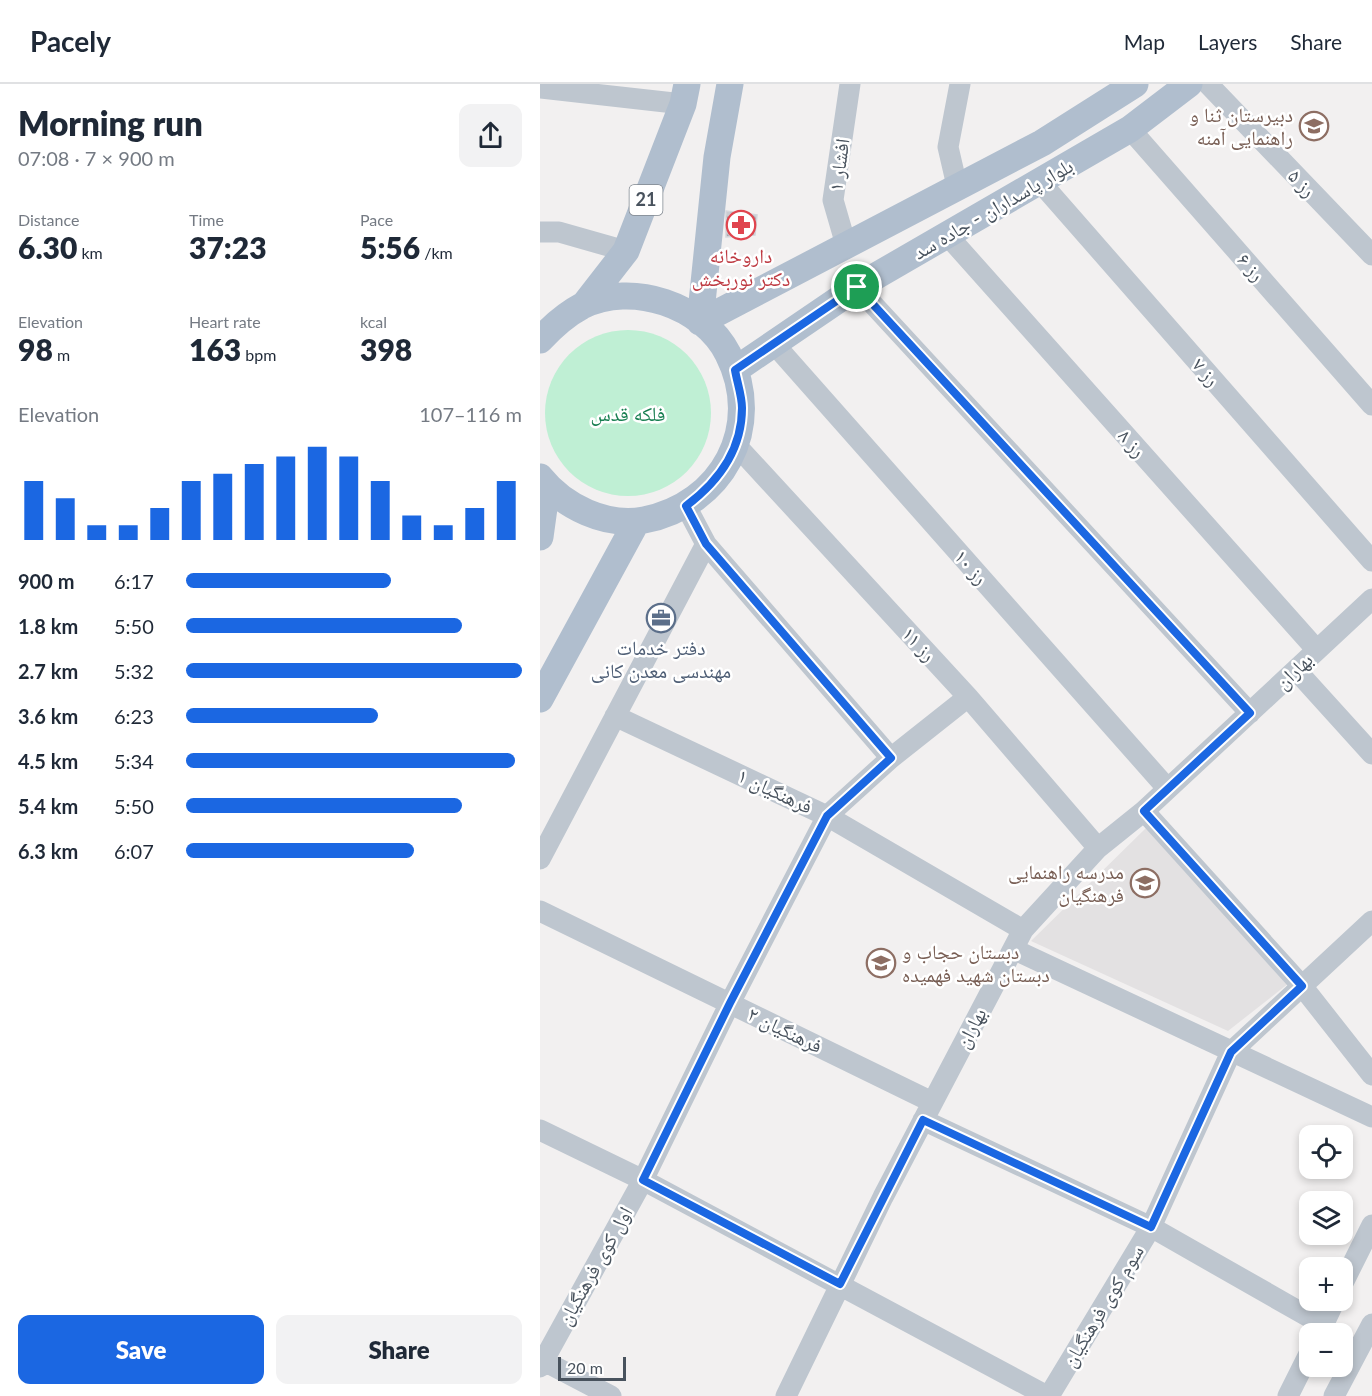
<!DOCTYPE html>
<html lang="en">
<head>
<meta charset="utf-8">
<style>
	body { margin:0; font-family:Lato,"Noto Naskh Arabic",sans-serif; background:#f2f2f3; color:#1f2937; height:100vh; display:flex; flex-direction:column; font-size:22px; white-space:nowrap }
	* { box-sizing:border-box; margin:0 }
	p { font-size:20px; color:#747a83 }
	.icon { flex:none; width:33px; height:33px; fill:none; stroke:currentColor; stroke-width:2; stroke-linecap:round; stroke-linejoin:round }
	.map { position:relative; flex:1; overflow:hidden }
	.details { display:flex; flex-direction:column; background:#fff; width:540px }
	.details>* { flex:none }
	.fabs { position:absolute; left:759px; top:1041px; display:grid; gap:12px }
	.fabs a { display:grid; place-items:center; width:54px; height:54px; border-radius:12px; background:#fff; box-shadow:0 3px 9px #0003; font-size:30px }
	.scale { position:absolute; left:18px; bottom:15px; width:68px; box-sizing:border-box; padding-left:6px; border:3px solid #48525d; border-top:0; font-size:16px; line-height:21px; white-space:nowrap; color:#48525d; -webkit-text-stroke:4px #fff; paint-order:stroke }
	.pin { position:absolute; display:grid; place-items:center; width:51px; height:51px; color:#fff; margin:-26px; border:3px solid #fff; border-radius:50%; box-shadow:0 2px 6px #0007 }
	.round { display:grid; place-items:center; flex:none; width:63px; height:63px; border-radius:12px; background:#f2f2f3 }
	.overview { display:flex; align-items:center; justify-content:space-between; height:102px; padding:0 18px }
	h1 { font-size:33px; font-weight:800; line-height:45px }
	.figures { display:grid; grid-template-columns:repeat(3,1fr); gap:9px; height:102px; padding:6px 18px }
	.figures div { display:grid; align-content:center }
	.figures b { font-size:30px; font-weight:800 }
	.figures small { font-size:16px; font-weight:400 }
	.figures p { font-size:16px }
	.chart { height:168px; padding:12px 18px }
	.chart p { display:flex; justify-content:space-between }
	.chart svg { width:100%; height:108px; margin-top:6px; stroke:#1b67e2; stroke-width:6 }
	.primary-button { display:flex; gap:12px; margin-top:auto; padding:12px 18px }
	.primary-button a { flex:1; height:69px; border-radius:12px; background:#1b67e2; color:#fff; font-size:24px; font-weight:800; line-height:69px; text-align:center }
	.primary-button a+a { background:#f2f2f3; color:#1f2937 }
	ul { padding:0 18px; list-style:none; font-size:20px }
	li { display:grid; grid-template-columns:96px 72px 1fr; align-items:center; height:45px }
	li i { height:15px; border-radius:8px; background:#1b67e2 }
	header { display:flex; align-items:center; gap:36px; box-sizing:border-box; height:84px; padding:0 30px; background:#fff; border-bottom:2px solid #e0e1e3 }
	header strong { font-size:28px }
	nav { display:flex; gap:33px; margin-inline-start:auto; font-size:21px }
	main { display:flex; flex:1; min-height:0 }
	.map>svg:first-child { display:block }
	.education { fill:#e3e1e2 }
	.green { fill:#bfefd4 }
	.building { fill:url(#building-back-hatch); stroke:#d4d6db; stroke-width:1.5 }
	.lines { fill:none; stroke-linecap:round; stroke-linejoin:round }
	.minor { stroke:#bec6cf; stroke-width:21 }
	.major { stroke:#b0bece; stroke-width:27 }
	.route-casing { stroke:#fff; stroke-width:12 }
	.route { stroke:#1b67e2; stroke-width:8 }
	.labels { text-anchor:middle; stroke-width:5; stroke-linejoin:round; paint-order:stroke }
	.shield { fill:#fff; stroke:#7f868e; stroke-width:1.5 }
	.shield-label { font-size:18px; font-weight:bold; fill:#48525d }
	.education-label { font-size:20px; fill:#785e54; stroke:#fff; text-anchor:end }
	.street-label { font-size:20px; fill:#48525d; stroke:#fff }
	.health-label { font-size:20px; fill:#be3a42; stroke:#fff }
	.park-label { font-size:20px; fill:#187f51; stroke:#fff }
	.service-label { font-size:20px; fill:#4e5e75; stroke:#fff }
</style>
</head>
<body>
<header>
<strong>Pacely</strong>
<nav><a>Map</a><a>Layers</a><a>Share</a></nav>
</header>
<main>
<section class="details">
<div class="overview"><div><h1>Morning run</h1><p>07:08 · 7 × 900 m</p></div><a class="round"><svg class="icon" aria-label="share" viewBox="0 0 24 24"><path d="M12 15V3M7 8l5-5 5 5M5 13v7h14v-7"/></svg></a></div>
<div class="figures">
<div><p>Distance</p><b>6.30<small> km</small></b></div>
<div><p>Time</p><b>37:23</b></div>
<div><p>Pace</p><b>5:56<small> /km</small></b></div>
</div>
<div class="figures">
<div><p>Elevation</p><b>98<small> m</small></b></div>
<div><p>Heart rate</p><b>163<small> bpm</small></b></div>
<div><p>kcal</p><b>398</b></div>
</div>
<div class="chart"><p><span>Elevation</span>107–116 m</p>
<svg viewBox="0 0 160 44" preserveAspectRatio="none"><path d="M5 44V20M15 44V27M25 44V38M35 44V38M45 44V31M55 44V20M65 44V17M75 44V13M85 44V10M95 44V6M105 44V10M115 44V20M125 44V34M135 44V38M145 44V31M155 44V20"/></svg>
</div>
<ul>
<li><b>900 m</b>6:17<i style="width:61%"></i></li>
<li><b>1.8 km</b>5:50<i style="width:82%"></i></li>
<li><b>2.7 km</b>5:32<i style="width:100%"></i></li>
<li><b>3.6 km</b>6:23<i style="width:57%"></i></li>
<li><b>4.5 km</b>5:34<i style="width:98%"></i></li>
<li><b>5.4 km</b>5:50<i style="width:82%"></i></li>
<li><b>6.3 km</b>6:07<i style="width:68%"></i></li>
</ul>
<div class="primary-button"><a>Save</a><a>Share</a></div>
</section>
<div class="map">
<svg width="832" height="1312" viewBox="0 0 832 1312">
	<defs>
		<pattern id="building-back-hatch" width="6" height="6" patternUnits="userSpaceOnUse" patternTransform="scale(1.5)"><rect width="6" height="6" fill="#caccd2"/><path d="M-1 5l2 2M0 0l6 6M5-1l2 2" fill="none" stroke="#a6a8ae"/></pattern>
	</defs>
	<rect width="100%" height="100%" fill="#f2f0f0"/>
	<path class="education" d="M608,742L749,899L688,947L491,857Z"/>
	<path class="green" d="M5 329a83 83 0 1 1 166 0a83 83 0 1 1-166 0Z"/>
	<path class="building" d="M186,127L217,131L215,151L186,153Z"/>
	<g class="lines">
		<path class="minor" d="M668,0L832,171
			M0,4L143,20
			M590,45L832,321
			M501,99L832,477
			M417,102L408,63L420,0
			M0,148H19L86,167
			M408,152L776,565
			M306,161L293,116L310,0
			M317,203L710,629
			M235,261L627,704
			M196,361L428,613L558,764
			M146,422L166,460L351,674
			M756,586L832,670
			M75,632L287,732L483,846
			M604,727L762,902L832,991
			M0,775L166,460
			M0,827L392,1018
			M473,865L832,1033
			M383,1036L611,1143L783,1241
			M0,1046L103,1096L507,1312
			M802,1201L832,1141
			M779,1250L795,1216
			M0,1275L71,1312
			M0,1283L103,1096L190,919L287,732L351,674L428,613
			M246,1312L343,1113L483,846L558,764L604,727L832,515
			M509,1312L611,1143L691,968L832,837
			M748,1312L770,1268
			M794,1312L832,1240"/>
		<path class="major" d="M44,221L86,167L143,20L147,0
			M160,238L502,59L595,0
			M160,238L177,73L190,0
			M0,256C13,242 25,231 42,222C92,197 163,221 188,270C225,343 182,421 104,436C66,443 24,423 0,393
			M195,286L317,203L590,45L649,0
			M0,453L7,402
			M0,615L97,437"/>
	</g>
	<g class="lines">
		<g class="route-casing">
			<path id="route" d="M317,203L710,629L604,727L762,902L691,968L611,1143L383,1036L300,1200L103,1096L190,919L287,732L351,674L166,460L146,422C178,398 202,366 202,324C202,312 197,298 195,286Z"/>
		</g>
		<use href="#route" class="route"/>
	</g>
	<defs>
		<g id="school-ring" transform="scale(1.5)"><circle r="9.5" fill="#fff" stroke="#8d6e63" stroke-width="1.5"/><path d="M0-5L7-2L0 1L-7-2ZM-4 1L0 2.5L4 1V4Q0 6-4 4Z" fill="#8d6e63"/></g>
		<g id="pharmacy-ring" transform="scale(1.5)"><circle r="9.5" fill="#fff" stroke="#e0444e" stroke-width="1.5"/><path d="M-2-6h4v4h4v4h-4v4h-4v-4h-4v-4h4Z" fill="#e0444e"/></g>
		<g id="office-ring" transform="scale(1.5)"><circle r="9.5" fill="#fff" stroke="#5c6f8a" stroke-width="1.5"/><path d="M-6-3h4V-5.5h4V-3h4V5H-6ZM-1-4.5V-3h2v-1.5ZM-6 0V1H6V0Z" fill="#5c6f8a"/></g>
	</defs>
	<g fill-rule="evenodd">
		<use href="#school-ring" x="774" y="42"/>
		<use href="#pharmacy-ring" x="201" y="141"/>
		<use href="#office-ring" x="121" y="534"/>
		<use href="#school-ring" x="605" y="799"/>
		<use href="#school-ring" x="341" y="879"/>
	</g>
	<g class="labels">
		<rect class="shield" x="89.5" y="101" width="33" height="30" rx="4.5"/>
		<g class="shield-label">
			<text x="106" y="122">21</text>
		</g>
		<g class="education-label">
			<text x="753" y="38">دبیرستان ثنا و<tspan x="753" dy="23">راهنمایی آمنه</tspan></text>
			<text x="584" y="795">مدرسه راهنمایی<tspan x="584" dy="23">فرهنگیان</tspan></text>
			<text x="362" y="875" text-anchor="start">دبستان حجاب و<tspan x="362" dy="23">دبستان شهید فهمیده</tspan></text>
		</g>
		<g class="street-label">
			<text transform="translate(299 81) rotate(-82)" y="7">افشار ۱</text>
			<text transform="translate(762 99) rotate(46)" y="7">رز ۵</text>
			<text transform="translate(453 125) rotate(-30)" y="7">بلوار پاسداران - جاده سد</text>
			<text transform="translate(711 183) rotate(49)" y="7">رز ۶</text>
			<text transform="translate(666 288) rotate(49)" y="7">رز ۷</text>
			<text transform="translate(592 359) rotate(48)" y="7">رز ۸</text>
			<text transform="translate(431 483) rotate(48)" y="7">رز ۱۰</text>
			<text transform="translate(379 560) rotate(47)" y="7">رز ۱۱</text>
			<text transform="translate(754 587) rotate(-44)" y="7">بهاران</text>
			<text transform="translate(235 707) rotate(25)" y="7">فرهنگیان ۱</text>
			<text transform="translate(431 944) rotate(-62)" y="7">بهاران</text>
			<text transform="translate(245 946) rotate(26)" y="7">فرهنگیان ۲</text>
			<text transform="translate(55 1182) rotate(-61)" y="7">اول کوی فرهنگیان</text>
			<text transform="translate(563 1222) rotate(-59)" y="7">سوم کوی فرهنگیان</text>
		</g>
		<g class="health-label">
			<text x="201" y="179">داروخانه<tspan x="201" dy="23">دکتر نوربخش</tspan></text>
		</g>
		<g class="park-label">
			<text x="88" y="337">فلکه قدس</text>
		</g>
		<g class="service-label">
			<text x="121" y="571">دفتر خدمات<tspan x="121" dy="23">مهندسی معدن کانی</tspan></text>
		</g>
	</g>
</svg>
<div class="fabs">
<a><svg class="icon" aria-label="locate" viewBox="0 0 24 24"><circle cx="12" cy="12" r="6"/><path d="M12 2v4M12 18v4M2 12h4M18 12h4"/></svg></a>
<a><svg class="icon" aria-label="layers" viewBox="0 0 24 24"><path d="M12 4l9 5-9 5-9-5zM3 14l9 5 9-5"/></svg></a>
<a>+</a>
<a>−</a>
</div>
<div class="scale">20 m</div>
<div class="pin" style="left:317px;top:203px;background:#1e9e55"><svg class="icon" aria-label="arrive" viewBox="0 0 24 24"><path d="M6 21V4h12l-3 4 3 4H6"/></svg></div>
</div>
</main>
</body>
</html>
